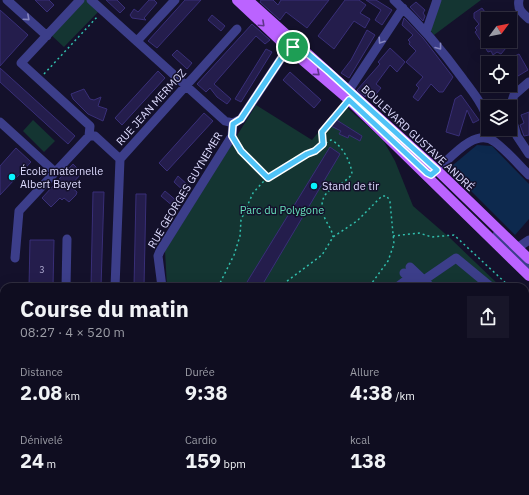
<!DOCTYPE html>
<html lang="fr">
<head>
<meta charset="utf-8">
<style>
	body { margin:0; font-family:"IBM Plex Sans",sans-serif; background:#181629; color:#f1f3f6; height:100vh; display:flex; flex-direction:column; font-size:15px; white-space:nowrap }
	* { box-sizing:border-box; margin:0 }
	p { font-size:13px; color:#9b9ca5 }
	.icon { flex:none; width:22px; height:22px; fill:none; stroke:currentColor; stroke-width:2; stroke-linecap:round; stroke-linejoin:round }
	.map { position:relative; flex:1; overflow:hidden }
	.drawer { position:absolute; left:0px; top:283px; width:529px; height:212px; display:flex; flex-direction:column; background:#0f0d20; border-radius:12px 12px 0 0; box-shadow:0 4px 16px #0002,0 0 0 1px #2f2d3e }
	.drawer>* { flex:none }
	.needle { width:26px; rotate:58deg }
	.buttons { position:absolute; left:481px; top:12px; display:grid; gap:8px }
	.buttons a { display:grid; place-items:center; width:36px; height:36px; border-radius:0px; background:#0f0d20; box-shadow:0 4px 16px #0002,0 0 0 1px #2f2d3e; font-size:20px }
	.pin { position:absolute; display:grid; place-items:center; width:34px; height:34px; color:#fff; margin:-17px; border:2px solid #fff; border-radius:50%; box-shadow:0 1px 4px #0007 }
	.round { display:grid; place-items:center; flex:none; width:42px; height:42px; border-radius:0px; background:#181629 }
	.summary { display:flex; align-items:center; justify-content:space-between; height:68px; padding:0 20px }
	h1 { font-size:22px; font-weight:800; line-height:30px }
	.figures { display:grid; grid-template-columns:repeat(3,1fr); gap:6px; height:68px; padding:4px 20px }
	.figures div { display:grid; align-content:center }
	.figures b { font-size:20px; font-weight:800 }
	.figures small { font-size:11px; font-weight:400 }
	.figures p { font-size:11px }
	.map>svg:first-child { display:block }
	.green { fill:#143532 }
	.water { fill:#0d294e }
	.building { fill:#241d4c; stroke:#392f78 }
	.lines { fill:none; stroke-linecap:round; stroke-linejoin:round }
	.path { stroke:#31bead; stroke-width:1.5; stroke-dasharray:2 3; stroke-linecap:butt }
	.minor { stroke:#3c3e8a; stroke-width:9 }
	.major { stroke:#bb63ff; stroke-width:10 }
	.oneway { stroke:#8585bf }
	.oneway2 { stroke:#5f368a }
	.route-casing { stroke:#fff; stroke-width:8 }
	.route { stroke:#4fc3f7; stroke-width:5 }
	.poi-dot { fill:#08f4fe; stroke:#14112b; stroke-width:1.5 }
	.labels { text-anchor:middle; stroke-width:3; stroke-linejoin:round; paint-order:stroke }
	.number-label { font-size:9px; fill:#b0acd2 }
	.street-label { font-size:11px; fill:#dedcff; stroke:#14112b }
	.poi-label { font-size:11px; fill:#dedcff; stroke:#14112b; text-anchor:start }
	.park-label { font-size:11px; fill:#66e1bb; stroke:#14112b }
</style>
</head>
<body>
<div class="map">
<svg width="529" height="495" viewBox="0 0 529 495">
	<rect width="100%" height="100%" fill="#14112b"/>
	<path class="green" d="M83,0H87L99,11L64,47L50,34Z
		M440,0H481L434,35L430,30Z
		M342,103L383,140L395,161L413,206L450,238L501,287H167L165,251L256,105L312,140Z
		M33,120L55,141L44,152L23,131Z
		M525,308H529V495H171L175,491H525Z"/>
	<path class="water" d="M477,145L492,146L529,184V219L515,235L454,174L453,165Z"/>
	<path class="building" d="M35,0H49L54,5L47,12Z
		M106,0H117L125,8L120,13Z
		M149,0H154L157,3L144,18L146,20L132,18L130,15L134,9L138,12Z
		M185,0H201L157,48L148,41Z
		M261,0H273L278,5L281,0H329L307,28L286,12L280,20L260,2Z
		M345,0H359L366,5L360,13L370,19L365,28L354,21L334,49L318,36Z
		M366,0H376L392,10L382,25L375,20L381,10Z
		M416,2L425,10L423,13L425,16L423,21L410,7Z
		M482,8L488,16V41H502L506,48L501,54L497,52L493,55L491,51L488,52L475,32L477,30L475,28L479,24L474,18V13Z
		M0,10L28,35L0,66Z
		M212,15L225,26L221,31L208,20Z
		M404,18L423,38L453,77L443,92H439L431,84L418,101L413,97L419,88L416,85L423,77L406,62L416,51L409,44L410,42L408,40L413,35L402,25Z
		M252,24L270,40L265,44L256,36L214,84L231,99L227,104L217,97L210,88L206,92L197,84Z
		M367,30L375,35L349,78L341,73L351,60Z
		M390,48L405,62L397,72L390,65L376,84L381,88L372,99L367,94L365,97L357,90L380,64L378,62Z
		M266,49L272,52L241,102L235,99Z
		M177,50L192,63L187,69L172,55Z
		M519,54L528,70L518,76L512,66V60L514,59L513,57Z
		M0,68L75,136L68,144L0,82Z
		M158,71L165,78L122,125L115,118Z
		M290,72L321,100L314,108L283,80Z
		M84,89L90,99L94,100L101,97L98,106L107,109L103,121L88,114L73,99L71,94Z
		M461,95L479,120L473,123L467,110L459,136L446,132L455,99Z
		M529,112V135L524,136L520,125L524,123L521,115Z
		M204,113L213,121L167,171L159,163Z
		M335,119L362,136L360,141L349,135L348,138L339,134L341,131L331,126Z
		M330,147L340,154L261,287H244Z
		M16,148L31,162L0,195V166Z
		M73,164L82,173L70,186L77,192L76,195L69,202L64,198L62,200L60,198L51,207L42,198Z
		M178,176L191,188L186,193L174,182Z
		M165,191L178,202L174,207L161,196Z
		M93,192H104L101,287H91Z
		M136,194H146L144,287H134Z
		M30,240H54L53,287H29Z"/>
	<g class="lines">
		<path class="path" d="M44,74L98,16
			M237,144L241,151L268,178
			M323,144L322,132L344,106
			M393,236L419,233L432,237L454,235L510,287
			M218,287L234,255L240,236L241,220L253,193L263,182L288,164L331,140C342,145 351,162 352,174C341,189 317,187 323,213C325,222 332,228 333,237
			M279,287L322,255L333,237L357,221L382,196H387L390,202L394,244L388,261L369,287
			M525,299L529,302
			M249,495L251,491"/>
		<path class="minor" d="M7,0L47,36
			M80,0L21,63L90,126L89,136
			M91,0L225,121L233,123
			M394,0C420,24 442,50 463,79C473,92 484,106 488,121
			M519,0C517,9 522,13 529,19
			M426,32L437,0
			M137,41L175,0
			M347,96L349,90L403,8
			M510,107L514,95L529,82
			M510,112L517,136L529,154
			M0,122L55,172
			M233,123L241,119L288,48H294
			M422,168L431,175C447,163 474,125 495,142C507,151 518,164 529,175
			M497,235L529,266
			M517,248L529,240
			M15,258L19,211L89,136H95L120,159
			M410,267L431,287
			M404,273L418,287
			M424,280L456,258L491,287
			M66,287L67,239
			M115,287L120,159L237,29
			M162,287L158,256L160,251L232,136L233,123
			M397,287L409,278
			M525,319L529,323
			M525,336L529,340
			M0,366H4
			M525,378L529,382
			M525,391L529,395
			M0,415L4,411
			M525,424L529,421
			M525,447L529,444
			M525,458L529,462
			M525,473L529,477
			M525,489L529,493
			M404,491L409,495
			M481,491L485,495
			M497,491L501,495
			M512,491L516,495
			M72,495L76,491
			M266,495L268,491
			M313,495L315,491
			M367,495L370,491
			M391,495L394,491
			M447,495L452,491
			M472,495L476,491"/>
		<path class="major" d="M237,0L288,48L349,100L529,276
			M248,0L437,170L529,259"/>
	</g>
	<defs><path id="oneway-chevron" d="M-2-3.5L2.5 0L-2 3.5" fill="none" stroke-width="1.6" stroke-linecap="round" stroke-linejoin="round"/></defs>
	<g class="oneway">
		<use href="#oneway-chevron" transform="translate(27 18) rotate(42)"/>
		<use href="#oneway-chevron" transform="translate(381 41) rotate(124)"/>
		<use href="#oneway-chevron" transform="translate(439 47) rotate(52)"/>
	</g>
	<g class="oneway2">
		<use href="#oneway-chevron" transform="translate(262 24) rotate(43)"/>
		<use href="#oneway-chevron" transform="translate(317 73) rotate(40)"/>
	</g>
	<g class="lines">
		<g class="route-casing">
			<path id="route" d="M293,47L307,53L328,71L437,170L431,175L427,173L349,100L322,132L323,144L315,151L307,154L268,178L241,151L232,136L233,124L241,119L288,48Z"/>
		</g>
		<use href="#route" class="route"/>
	</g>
	<g class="poi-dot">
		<circle cx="12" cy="177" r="4"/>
		<circle cx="314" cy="186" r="4"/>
	</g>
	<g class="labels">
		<g class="number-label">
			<text x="42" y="273">3</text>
		</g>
		<g class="street-label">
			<text transform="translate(151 107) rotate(-48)" y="4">RUE JEAN MERMOZ</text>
			<text transform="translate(418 138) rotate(43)" y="4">BOULEVARD GUSTAVE ANDRÉ</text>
			<text transform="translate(185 190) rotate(-59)" y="4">RUE GEORGES GUYNEMER</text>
		</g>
		<g class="poi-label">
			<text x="20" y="175">École maternelle<tspan x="20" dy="13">Albert Bayet</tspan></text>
			<text x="322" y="190">Stand de tir</text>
		</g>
		<g class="park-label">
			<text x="282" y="214">Parc du Polygone</text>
		</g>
	</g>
</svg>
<div class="buttons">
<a><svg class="needle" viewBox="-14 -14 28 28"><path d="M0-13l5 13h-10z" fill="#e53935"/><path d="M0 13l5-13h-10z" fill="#9b9ca5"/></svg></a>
<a><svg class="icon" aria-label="locate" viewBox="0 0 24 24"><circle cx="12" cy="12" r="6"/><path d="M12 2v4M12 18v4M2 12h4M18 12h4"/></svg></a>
<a><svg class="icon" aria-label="layers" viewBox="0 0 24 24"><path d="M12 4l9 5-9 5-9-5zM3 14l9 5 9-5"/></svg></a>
</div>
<div class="pin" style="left:293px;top:47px;background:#1e9e55"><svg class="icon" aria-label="arrive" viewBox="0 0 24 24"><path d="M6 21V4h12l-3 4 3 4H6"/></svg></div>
<section class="drawer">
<div class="summary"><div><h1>Course du matin</h1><p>08:27 · 4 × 520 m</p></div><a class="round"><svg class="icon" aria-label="share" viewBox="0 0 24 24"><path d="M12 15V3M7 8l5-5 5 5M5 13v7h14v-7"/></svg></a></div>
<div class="figures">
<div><p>Distance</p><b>2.08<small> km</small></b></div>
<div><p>Durée</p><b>9:38</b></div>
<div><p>Allure</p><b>4:38<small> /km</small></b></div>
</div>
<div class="figures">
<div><p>Dénivelé</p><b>24<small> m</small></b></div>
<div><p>Cardio</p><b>159<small> bpm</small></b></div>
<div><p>kcal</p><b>138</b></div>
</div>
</section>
</div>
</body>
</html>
